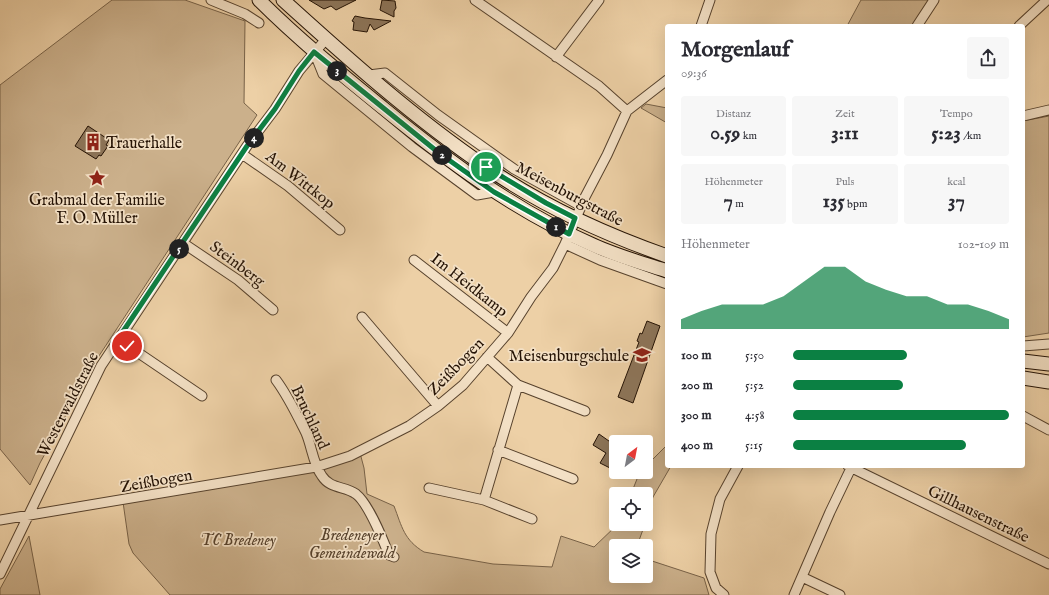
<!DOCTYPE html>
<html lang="de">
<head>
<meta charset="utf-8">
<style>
	body { margin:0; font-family:"IM FELL English",serif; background:#f7f7f7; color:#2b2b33; height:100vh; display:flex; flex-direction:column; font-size:15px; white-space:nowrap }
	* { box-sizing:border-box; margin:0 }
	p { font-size:13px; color:#7c7c81 }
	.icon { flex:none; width:22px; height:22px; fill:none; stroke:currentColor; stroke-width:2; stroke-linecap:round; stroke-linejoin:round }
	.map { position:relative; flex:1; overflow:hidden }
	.side { position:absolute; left:665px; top:24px; width:360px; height:444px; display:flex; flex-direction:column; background:#fff; border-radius:4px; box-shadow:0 4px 16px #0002 }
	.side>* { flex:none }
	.needle { width:26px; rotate:32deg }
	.tools { position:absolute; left:609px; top:435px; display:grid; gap:8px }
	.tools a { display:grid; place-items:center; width:44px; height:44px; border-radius:4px; background:#fff; box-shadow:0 4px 16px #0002; font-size:20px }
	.pin { position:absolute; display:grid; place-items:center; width:34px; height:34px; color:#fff; margin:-17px; border:2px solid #fff; border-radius:50%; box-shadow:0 1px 4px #0007 }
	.km { position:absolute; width:20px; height:20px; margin:-10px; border-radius:50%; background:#222; color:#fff; font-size:11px; line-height:20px; text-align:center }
	.round { display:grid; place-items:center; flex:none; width:42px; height:42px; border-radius:4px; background:#f7f7f7 }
	.head { display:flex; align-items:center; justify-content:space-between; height:68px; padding:0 16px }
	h1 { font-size:22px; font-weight:700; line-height:30px }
	.figures { display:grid; grid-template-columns:repeat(3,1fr); gap:6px; height:68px; padding:4px 16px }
	.figures div { display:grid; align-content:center; border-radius:4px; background:#f7f7f7; text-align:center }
	.figures b { font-size:20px; font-weight:700 }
	.figures small { font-size:11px; font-weight:400 }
	.figures p { font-size:11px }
	.chart { height:112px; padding:8px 16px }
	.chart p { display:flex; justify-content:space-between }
	.chart svg { width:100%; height:72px; margin-top:4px; fill:#0b8043; opacity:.7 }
	ul { padding:0 16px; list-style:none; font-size:13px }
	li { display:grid; grid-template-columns:64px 48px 1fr; align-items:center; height:30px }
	li i { height:10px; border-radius:5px; background:#0b8043 }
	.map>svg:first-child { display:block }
	.green { fill:#cbb08b; stroke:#786248 }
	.building { fill:#8d7559; stroke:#251305 }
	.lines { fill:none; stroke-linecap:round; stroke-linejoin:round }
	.street-casing { stroke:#57422d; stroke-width:11 }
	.secondary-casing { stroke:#251305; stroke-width:15 }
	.street { stroke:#f3e0c5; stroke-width:9 }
	.secondary { stroke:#f3e0c5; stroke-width:13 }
	.route-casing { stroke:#fff; stroke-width:8 }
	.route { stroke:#0b8043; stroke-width:5 }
	.labels { text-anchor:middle; stroke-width:3.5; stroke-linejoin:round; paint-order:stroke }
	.poi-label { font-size:16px; fill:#251305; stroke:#f3e0c5; text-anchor:start }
	.street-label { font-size:16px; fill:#251305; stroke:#f3e0c5 }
	.park-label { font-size:16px; font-style:italic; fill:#57422d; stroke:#f3e0c5 }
</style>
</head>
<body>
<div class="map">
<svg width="1049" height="595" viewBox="0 0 1049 595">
	<rect width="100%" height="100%" fill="#edd0a6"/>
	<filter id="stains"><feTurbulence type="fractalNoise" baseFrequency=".005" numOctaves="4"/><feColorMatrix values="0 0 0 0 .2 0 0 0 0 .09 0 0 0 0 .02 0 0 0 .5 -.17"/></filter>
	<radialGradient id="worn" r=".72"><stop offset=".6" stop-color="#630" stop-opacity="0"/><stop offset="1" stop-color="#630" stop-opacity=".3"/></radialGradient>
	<path class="green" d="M112,0H185L245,21L244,103L257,115L95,362L40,463L30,485L0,449V85Z
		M861,0H933L915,26H847Z
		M646,104L667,108V123L641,108Z
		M1049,116V333L1023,337V121Z
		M667,445V466H671L653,497L646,520V494H631L639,474L641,472H646V466Z
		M360,453L364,468L367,494L394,506C402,527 404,540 424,552L493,564L552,567L561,536L594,547L618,524H645L637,546H616V576H646V559L704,578L709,595H170L133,553L129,544L123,502L226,484Z
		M29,536L40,595H0V589Z"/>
	<path class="building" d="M309,0H356L336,10L331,6L324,9Z
		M382,0L395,1L396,8L394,11V17L380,10Z
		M355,16L365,18L391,21L374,30L370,24L367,32L353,30L354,22L352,21Z
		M88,126L109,140L106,145L108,146L101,156L99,155L96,159L75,146Z
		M647,321L660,326L633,403L618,397L639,342L637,341L640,333L642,334Z
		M599,434L616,446V471L600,463L606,453L593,445Z"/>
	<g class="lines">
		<g class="street-casing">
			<path id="street" d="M211,0L245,14L259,23
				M475,0L599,86L627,111
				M701,26L710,0
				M917,26L934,0
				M1019,26L1047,0
				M315,54L323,74L412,147L477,195L494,192
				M556,57L599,0
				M369,75L385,73L438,115L514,169L581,206
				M1023,116L1049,110
				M242,154L288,186L340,230
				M183,243L238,280L273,310
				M565,244L600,260L667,284
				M414,260L508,333
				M362,317L438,406
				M118,339L202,396
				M1023,346L1049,344
				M487,357L518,385L585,411
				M276,380C288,396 297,415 306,433C312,447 313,464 322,476C330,489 345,486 356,494C369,504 383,540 389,555L394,557
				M1023,416L1049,430
				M498,450L573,479
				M848,466L1049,564
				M429,488L484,500L532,519
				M484,500L518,385
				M0,520L316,467L350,456L409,426L438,406L463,385L508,333L531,297L553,268L565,244L585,197L607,155L627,111L667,80
				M0,574L101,366L247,146L275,109L299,71L326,39
				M802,577L840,595
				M724,595L716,588L710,572L711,534L720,499L738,466
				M794,595L830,512L852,466"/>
		</g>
		<g class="secondary-casing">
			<path id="secondary" d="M259,0C298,39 340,73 383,108C448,161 515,211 593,245C617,256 642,263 667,271
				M283,0C347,58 414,118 486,167C541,205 604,234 667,256
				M1023,361L1049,364
				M1023,378L1049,382"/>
		</g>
		<use href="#street" class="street"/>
		<use href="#secondary" class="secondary"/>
	</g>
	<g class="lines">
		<g class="route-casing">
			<path id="route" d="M127,346L118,339L247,146L275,109L299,71L314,52L439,153L494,192L569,234L575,218L546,203L486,167"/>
		</g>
		<use href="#route" class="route"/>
	</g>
	<defs>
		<g id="building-bare" transform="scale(1.38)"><path d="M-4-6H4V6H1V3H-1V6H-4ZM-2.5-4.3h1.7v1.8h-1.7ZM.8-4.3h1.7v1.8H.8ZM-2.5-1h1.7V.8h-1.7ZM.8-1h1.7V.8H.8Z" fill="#8f2418" stroke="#f3e0c5" stroke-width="2.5" paint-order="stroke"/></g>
		<g id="sight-bare" transform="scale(1.38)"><path d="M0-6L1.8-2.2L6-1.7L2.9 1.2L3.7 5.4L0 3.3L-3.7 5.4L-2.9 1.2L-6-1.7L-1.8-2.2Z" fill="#8f2418" stroke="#f3e0c5" stroke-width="2.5" paint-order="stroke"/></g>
		<g id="school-bare" transform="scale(1.38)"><path d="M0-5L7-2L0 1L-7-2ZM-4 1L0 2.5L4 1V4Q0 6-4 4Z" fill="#8f2418" stroke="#f3e0c5" stroke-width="2.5" paint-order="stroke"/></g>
	</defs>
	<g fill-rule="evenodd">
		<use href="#building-bare" x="93" y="142"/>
		<use href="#sight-bare" x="97" y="178"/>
		<use href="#school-bare" x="642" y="355"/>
	</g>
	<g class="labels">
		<g class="poi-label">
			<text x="106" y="148">Trauerhalle</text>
			<text x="97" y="205" text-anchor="middle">Grabmal der Familie<tspan x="97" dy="18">F. O. Müller</tspan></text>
			<text x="629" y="361" text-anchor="end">Meisenburgschule</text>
		</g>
		<g class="street-label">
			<text transform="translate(301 179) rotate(38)" y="6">Am Wittkop</text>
			<text transform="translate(570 193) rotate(28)" y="6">Meisenburgstraße</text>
			<text transform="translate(238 263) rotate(37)" y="6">Steinberg</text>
			<text transform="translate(470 284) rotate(38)" y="6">Im Heidkamp</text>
			<text transform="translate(455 366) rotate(-46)" y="6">Zeißbogen</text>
			<text transform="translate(67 404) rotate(-63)" y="6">Westerwaldstraße</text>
			<text transform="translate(311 417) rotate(65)" y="6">Bruchland</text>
			<text transform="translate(156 480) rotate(-10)" y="6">Zeißbogen</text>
			<text transform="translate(979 513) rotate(26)" y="6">Gillhausenstraße</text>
		</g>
		<g class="park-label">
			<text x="352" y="540">Bredeneyer<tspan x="352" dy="18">Gemeindewald</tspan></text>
			<text x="238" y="545">TC Bredeney</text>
		</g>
	</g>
	<rect width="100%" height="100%" filter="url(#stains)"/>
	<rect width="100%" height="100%" fill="url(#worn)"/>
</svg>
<div class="tools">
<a><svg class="needle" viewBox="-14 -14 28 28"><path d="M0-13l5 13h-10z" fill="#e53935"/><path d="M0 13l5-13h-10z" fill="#7c7c81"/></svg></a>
<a><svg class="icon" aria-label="locate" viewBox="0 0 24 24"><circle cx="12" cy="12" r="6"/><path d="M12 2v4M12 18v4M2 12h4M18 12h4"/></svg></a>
<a><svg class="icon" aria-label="layers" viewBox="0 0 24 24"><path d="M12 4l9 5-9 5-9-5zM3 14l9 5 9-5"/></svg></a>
</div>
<div class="pin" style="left:486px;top:167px;background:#1e9e55"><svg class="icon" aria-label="arrive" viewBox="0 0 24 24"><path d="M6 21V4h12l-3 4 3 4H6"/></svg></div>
<div class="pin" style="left:127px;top:346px;background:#d93025"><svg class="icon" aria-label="check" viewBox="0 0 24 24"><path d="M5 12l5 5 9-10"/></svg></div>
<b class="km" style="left:556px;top:227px">1</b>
<b class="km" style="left:442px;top:155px">2</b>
<b class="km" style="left:337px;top:71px">3</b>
<b class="km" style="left:254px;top:138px">4</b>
<b class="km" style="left:179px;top:249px">5</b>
<section class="side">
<div class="head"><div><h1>Morgenlauf</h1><p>09:36</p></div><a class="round"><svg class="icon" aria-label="share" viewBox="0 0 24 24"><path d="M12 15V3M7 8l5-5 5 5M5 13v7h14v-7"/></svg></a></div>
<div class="figures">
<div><p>Distanz</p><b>0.59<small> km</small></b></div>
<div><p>Zeit</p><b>3:11</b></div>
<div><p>Tempo</p><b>5:23<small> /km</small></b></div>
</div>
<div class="figures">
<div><p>Höhenmeter</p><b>7<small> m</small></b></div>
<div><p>Puls</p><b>135<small> bpm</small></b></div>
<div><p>kcal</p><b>37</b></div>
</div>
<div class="chart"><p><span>Höhenmeter</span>102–109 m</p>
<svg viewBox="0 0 160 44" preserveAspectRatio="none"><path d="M0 44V38L10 33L20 29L30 29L40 29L50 24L60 15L70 6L80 6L90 15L100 20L110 24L120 24L130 29L140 29L150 33L160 38V44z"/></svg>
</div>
<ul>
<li><b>100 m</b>5:50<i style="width:53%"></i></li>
<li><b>200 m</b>5:52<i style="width:51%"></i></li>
<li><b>300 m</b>4:58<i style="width:100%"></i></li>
<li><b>400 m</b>5:15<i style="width:80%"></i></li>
</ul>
</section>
</div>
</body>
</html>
